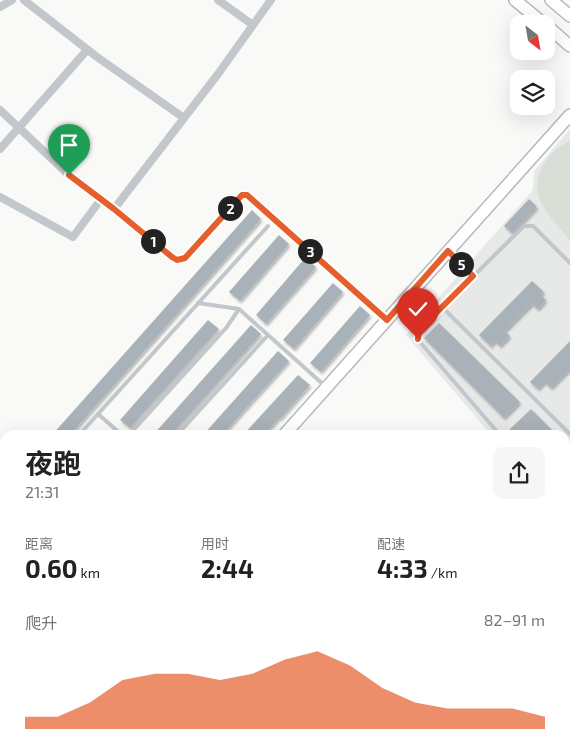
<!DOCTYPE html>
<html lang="zh">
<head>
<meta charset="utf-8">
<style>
	body { margin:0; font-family:"Exo 2","Noto Sans SC",sans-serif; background:#f6f6f6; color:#222; height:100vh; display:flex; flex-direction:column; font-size:19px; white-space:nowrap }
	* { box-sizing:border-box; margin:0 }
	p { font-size:16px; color:#767676 }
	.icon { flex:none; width:28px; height:28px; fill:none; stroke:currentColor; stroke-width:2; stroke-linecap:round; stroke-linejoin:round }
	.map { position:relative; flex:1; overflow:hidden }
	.sheet { position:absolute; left:0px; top:430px; width:570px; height:320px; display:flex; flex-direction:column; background:#fff; border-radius:15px 15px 0 0; box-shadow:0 5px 20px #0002 }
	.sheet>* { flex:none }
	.needle { width:32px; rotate:149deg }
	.fabs { position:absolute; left:510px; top:15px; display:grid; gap:10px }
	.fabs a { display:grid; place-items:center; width:45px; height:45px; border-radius:10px; background:#fff; box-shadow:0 5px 20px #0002; font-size:25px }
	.pin { position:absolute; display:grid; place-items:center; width:42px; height:42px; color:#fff; margin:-51px -21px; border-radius:50% 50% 50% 0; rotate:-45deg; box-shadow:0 0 5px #0007 }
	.pin .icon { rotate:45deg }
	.km { position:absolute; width:25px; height:25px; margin:-12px; border-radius:50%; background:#222; color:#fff; font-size:14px; line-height:25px; text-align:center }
	.round { display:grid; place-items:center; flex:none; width:52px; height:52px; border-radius:10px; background:#f6f6f6 }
	.overview { display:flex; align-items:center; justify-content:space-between; height:85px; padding:0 25px }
	h1 { font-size:28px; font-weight:700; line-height:38px }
	.metrics { display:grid; grid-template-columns:repeat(3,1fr); gap:8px; height:85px; padding:5px 25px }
	.metrics div { display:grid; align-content:center }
	.metrics b { font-size:25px; font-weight:700 }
	.metrics small { font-size:14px; font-weight:400 }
	.metrics p { font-size:14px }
	.chart { height:140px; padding:10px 25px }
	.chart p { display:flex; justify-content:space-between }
	.chart svg { width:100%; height:90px; margin-top:5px; fill:#e55f2c; opacity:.7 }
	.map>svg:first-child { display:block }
	.built { fill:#e7e8e8 }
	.green { fill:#d9ded6 }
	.building { fill:#a9b2b8; filter:url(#shadow) }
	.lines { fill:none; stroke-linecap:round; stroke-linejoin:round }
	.secondary-casing { stroke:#b5babf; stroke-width:14 }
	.lane { stroke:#c2c7cb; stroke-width:4 }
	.street { stroke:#c2c7cb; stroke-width:8 }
	.secondary { stroke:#fff; stroke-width:11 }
	.route-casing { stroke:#fff; stroke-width:10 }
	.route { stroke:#e55f2c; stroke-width:6 }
</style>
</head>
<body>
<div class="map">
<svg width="570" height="750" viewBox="0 0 570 750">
	<defs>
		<filter id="shadow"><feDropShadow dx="1.5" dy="2.5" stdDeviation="1" flood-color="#0004"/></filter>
	</defs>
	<rect width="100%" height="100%" fill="#f9f9f7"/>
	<path class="built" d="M570,129V476L565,481V435H491L406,335L533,190L534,171Z"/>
	<path class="green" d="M570,141V241C561,229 549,217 542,204C528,180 547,150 570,141Z"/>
	<path class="building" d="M529,199L537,207L512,233L504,226Z
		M252,210L261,219L155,339L70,435H52Z
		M279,235L289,244L240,301L229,292Z
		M305,258L316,267L266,324L256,315Z
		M532,281L544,292L541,295L546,300L538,309L532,304L505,331L510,336L500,346L495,341L491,346L479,335Z
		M333,283L343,292L294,349L283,340Z
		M360,306L370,315L321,372L310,363Z
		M208,320L219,329L130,428L120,420Z
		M439,323L520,402L504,418L424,338Z
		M251,325L261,334L207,395L171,435H153Z
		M570,341V369L551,388L545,382L538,389L530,382Z
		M278,351L289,361L258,395L222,435H203Z
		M298,375L310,385L280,419L279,418L264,435H243Z
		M531,409L557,435H510L507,432Z"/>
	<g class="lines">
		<g class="secondary-casing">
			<path id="secondary" d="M515,0L544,24
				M551,0L570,16
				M546,25L570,46
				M284,435L570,115
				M149,745L154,750"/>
		</g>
		<path class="lane" d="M450,253L473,276
			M198,303L239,309L325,386
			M442,307L570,434
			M98,414L122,435
			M79,435L268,226
			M129,435L226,328L239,309
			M177,435L268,335
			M500,435L420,342L418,336L419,330L524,226H533L570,263
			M565,466L570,461
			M0,522L5,516
			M0,578L5,572
			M0,591L5,595
			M0,671L5,673
			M0,690L5,684"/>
		<path class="street" d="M24,0L97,57L184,118
			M218,0L253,25
			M0,7L12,0
			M0,110L69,175L114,209L174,259L180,260L185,258L242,195H247L387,320
			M0,149L87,50
			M0,197L73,237L101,199
			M114,209L218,74L271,0
			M565,526L570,521
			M2,750L7,745
			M342,750L347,745"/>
		<use href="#secondary" class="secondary"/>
	</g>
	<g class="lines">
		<g class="route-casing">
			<path id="route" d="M69,175L114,209L172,257L177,260L185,258L242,195H247L387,320L448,251L473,276L419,330L418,339"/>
		</g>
		<use href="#route" class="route"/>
	</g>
</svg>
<div class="fabs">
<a><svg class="needle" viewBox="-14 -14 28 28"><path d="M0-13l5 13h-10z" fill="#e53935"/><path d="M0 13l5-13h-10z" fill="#767676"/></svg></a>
<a><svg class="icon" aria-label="layers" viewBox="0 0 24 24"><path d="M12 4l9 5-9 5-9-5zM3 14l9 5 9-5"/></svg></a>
</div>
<div class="pin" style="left:69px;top:175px;background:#1e9e55"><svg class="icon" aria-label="arrive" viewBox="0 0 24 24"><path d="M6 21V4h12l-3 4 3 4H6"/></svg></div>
<div class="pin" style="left:418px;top:339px;background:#d93025"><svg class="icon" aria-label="check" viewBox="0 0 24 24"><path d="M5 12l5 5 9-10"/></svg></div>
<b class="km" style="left:153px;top:241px">1</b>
<b class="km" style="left:230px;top:208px">2</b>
<b class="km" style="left:310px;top:251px">3</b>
<b class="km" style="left:461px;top:264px">5</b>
<section class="sheet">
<div class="overview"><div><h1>夜跑</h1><p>21:31</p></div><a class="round"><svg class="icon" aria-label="share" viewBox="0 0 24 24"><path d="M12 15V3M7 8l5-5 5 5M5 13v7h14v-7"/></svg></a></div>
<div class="metrics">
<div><p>距离</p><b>0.60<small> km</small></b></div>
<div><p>用时</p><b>2:44</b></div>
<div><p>配速</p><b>4:33<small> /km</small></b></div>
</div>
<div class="chart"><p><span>爬升</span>82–91 m</p>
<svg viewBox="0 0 160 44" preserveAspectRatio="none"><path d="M0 44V38L10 38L20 31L30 20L40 17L50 17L60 20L70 17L80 10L90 6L100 13L110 24L120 31L130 34L140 34L150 34L160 38V44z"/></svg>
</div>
</section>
</div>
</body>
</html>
